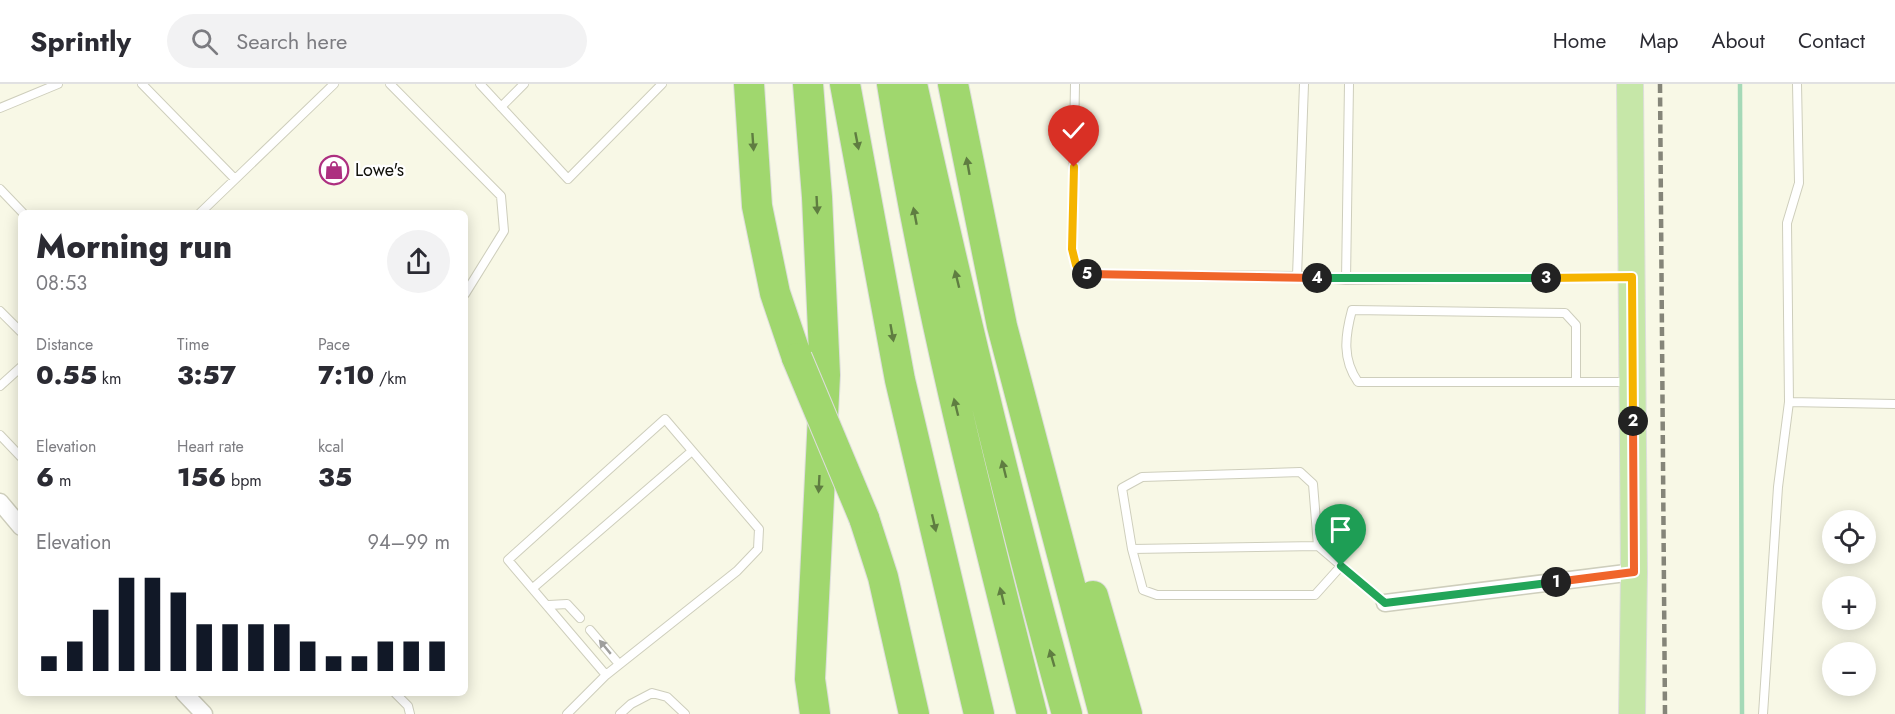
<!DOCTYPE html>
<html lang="en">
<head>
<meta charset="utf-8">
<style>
	body { margin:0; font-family:Jost,sans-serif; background:#f2f2f3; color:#2b2b33; height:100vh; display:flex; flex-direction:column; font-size:22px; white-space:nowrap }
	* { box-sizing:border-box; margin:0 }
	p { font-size:20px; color:#7c7c81 }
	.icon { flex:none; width:33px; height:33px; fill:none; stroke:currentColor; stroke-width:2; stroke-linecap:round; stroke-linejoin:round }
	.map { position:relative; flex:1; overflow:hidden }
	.panel { position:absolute; left:18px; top:126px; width:450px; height:486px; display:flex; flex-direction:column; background:#fff; border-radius:9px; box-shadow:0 3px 15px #0003 }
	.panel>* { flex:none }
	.fabs { position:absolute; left:1822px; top:426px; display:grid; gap:12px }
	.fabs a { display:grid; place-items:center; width:54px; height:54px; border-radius:50%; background:#fff; box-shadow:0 3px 15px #0003; font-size:30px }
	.pin { position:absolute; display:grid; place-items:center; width:51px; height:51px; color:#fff; margin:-62px -26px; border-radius:50% 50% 50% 0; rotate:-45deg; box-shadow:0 0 6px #0007 }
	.pin .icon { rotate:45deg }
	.km { position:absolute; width:30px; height:30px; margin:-15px; border-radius:50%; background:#222; color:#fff; font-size:16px; line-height:30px; text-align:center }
	.round { display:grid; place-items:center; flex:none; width:63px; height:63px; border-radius:32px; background:#f2f2f3 }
	.headline { display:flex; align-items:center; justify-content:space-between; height:102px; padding:0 18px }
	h1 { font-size:33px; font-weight:800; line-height:45px }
	.metrics { display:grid; grid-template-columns:repeat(3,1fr); gap:9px; height:102px; padding:6px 18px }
	.metrics div { display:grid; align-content:center }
	.metrics b { font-size:26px; font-weight:800 }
	.metrics small { font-size:16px; font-weight:400 }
	.metrics p { font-size:16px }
	.chart { height:168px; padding:12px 18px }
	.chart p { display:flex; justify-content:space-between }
	.chart svg { width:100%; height:108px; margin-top:6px; stroke:#111827; stroke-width:6 }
	header { display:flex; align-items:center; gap:36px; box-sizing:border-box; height:84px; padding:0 30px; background:#fff; border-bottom:2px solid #e1e1e2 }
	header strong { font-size:28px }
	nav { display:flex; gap:33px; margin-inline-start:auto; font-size:21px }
	.search { width:420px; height:54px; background:#f2f2f3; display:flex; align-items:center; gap:15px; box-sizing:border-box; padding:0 21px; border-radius:33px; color:#7c7c81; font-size:22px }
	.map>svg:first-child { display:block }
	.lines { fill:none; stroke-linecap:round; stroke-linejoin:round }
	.stream { stroke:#a5d9b7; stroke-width:4.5 }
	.service-casing { stroke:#cecebc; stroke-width:10 }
	.minor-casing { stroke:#cecebc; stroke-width:19 }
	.primary-casing { stroke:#dededd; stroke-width:28 }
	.motorway-casing { stroke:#dededd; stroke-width:32 }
	.service { stroke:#fff; stroke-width:8 }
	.minor { stroke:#fff; stroke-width:16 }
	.primary { stroke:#c6e7a8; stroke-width:26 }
	.motorway { stroke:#a0d76e; stroke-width:30 }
	.rail { stroke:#858579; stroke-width:4.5; stroke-dasharray:9 4.5; stroke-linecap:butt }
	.motorway-bridge-casing { stroke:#dededd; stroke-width:32; stroke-linecap:butt }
	.motorway-bridge { stroke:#a0d76e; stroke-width:30 }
	.oneway { fill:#5f7d41 }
	.oneway2 { fill:#9f9f9d }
	.split-1-casing { stroke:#fff; stroke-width:12 }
	.split-2-casing { stroke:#fff; stroke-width:12 }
	.split-3-casing { stroke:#fff; stroke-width:12 }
	.split-4-casing { stroke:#fff; stroke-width:12 }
	.split-5-casing { stroke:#fff; stroke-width:12 }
	.split-6-casing { stroke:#fff; stroke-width:12 }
	.split-1 { stroke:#22a559; stroke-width:8 }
	.split-2 { stroke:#f0652b; stroke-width:8 }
	.split-3 { stroke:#f5b400; stroke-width:8 }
	.split-4 { stroke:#22a559; stroke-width:8 }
	.split-5 { stroke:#f0652b; stroke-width:8 }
	.split-6 { stroke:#f5b400; stroke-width:8 }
	.labels { text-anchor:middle; stroke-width:4.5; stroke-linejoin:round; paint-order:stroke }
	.poi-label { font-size:18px; fill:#10100a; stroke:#fff; text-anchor:start }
</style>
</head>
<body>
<header>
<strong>Sprintly</strong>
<div class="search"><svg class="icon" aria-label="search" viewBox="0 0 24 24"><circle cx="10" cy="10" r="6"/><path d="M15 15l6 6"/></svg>Search here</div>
<nav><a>Home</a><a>Map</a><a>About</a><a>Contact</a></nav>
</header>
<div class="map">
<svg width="1895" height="630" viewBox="0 0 1895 630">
	<rect width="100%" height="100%" fill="#f8f8e6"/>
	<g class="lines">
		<path class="stream" d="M1740,0L1742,630"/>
		<g class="service-casing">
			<path id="service" d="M142,0L235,95
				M390,0L501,112L504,147L465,210
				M480,0L568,95L662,0
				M1075,0L1072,165L1076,181L1086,190L1297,192L1346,196L1628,193
				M1797,0L1799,99L1787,139L1789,318L1895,320
				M501,23L524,0
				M0,24L58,0
				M0,105L23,129
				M200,129L334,0
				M1297,192L1304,0
				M1346,196L1349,0
				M0,227L21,248
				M1576,298V241L1565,229L1352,226C1345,252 1342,275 1358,298H1629
				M0,302L21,283
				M0,351L21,373
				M1318,462L1313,400L1300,388L1142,393L1122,404L1132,465L1318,462L1385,519
				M1132,465L1143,506L1157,511H1315L1341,482
				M533,504L692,367
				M549,521L567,520L580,534
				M590,546L619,580
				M395,609L408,622L410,630
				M567,630L606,591L737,487L758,465L759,445L665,335L508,476L606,591
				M620,630L631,620L652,609L667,613L685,630
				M1763,630L1778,403L1789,318"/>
		</g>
		<g class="minor-casing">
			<path id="minor" d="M0,418L21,443
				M1385,519L1634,488
				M184,609L204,630"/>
		</g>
		<g class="primary-casing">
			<path id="primary" d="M1630,0L1634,488L1632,630"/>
		</g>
		<g class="motorway-casing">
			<path id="motorway" d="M749,0L757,122L775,209L797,274
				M808,0L817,113L825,291L810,595L815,630
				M845,0L900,296L979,630
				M892,0C926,213 979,421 1032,630
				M912,0C959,211 1009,422 1067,630
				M953,0L1002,242L1104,630
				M864,434L883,493L914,630
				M1093,512L1127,630"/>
		</g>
		<use href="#service" class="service"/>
		<use href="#minor" class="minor"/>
		<use href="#primary" class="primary"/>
		<use href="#motorway" class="motorway"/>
		<path class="rail" d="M1660,0L1665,630"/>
		<g class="motorway-bridge-casing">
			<path id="motorway-bridge" d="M797,274L864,434"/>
		</g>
		<use href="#motorway-bridge" class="motorway-bridge"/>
	</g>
	<defs><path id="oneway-solid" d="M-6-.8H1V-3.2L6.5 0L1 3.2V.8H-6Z" transform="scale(1.5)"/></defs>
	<g class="oneway">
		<use href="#oneway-solid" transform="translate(857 57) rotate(79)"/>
		<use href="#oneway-solid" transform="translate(753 58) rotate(86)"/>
		<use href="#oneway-solid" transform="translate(968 82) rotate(-100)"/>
		<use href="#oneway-solid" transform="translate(817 121) rotate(87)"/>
		<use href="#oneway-solid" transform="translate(915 132) rotate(-101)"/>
		<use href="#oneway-solid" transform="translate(957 195) rotate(-104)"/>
		<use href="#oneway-solid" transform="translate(892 249) rotate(80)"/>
		<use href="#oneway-solid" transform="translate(956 323) rotate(-104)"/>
		<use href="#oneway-solid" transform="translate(1004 385) rotate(-104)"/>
		<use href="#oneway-solid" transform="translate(819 400) rotate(93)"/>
		<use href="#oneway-solid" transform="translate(934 439) rotate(77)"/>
		<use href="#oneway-solid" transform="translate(1002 512) rotate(-104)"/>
		<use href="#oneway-solid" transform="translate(1052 574) rotate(-106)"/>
	</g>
	<use class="oneway2" href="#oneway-solid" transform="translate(605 563) rotate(-130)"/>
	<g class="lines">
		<g class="split-1-casing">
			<path id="split-1" d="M1341,482L1385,519L1556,498"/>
		</g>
		<g class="split-2-casing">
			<path id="split-2" d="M1556,498L1634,488L1633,337"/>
		</g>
		<g class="split-3-casing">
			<path id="split-3" d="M1546,194L1632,193L1633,337"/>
		</g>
		<g class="split-4-casing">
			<path id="split-4" d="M1317,194H1546"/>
		</g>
		<g class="split-5-casing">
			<path id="split-5" d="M1087,190L1317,194"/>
		</g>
		<g class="split-6-casing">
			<path id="split-6" d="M1074,83L1072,165L1076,181L1087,190"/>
		</g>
		<use href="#split-1" class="split-1"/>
		<use href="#split-2" class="split-2"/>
		<use href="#split-3" class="split-3"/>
		<use href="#split-4" class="split-4"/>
		<use href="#split-5" class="split-5"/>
		<use href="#split-6" class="split-6"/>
	</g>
	<defs>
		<g id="shop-ring" transform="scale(1.5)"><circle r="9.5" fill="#fff" stroke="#ad2f80" stroke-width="1.5"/><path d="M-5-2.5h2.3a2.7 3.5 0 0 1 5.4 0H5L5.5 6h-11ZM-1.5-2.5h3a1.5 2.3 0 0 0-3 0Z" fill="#ad2f80"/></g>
	</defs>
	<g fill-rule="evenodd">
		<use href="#shop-ring" x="334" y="86"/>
	</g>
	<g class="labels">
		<g class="poi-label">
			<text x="355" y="92">Lowe's</text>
		</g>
	</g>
</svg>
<div class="fabs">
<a><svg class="icon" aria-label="locate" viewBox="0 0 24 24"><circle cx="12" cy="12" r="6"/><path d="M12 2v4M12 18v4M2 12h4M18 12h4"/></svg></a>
<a>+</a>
<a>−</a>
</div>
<div class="pin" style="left:1341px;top:482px;background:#1e9e55"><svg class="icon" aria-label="arrive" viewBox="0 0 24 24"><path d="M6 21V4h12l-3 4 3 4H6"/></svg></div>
<div class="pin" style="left:1074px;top:83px;background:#d93025"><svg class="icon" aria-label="check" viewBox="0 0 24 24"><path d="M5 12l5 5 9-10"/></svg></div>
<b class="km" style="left:1556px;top:498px">1</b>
<b class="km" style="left:1633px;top:337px">2</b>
<b class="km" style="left:1546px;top:194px">3</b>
<b class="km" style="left:1317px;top:194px">4</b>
<b class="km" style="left:1087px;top:190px">5</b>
<section class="panel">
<div class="headline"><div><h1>Morning run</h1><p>08:53</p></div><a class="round"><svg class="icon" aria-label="share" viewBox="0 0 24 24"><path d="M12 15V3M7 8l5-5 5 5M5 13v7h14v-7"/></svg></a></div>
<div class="metrics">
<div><p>Distance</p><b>0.55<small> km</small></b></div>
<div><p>Time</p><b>3:57</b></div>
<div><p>Pace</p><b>7:10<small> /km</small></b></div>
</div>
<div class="metrics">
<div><p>Elevation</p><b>6<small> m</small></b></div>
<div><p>Heart rate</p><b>156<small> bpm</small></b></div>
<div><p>kcal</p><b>35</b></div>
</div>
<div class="chart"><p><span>Elevation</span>94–99 m</p>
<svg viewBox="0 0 160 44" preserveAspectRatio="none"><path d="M5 44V38M15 44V32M25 44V19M35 44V6M45 44V6M55 44V12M65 44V25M75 44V25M85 44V25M95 44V25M105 44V32M115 44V38M125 44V38M135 44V32M145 44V32M155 44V32"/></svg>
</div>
</section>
</div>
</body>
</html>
